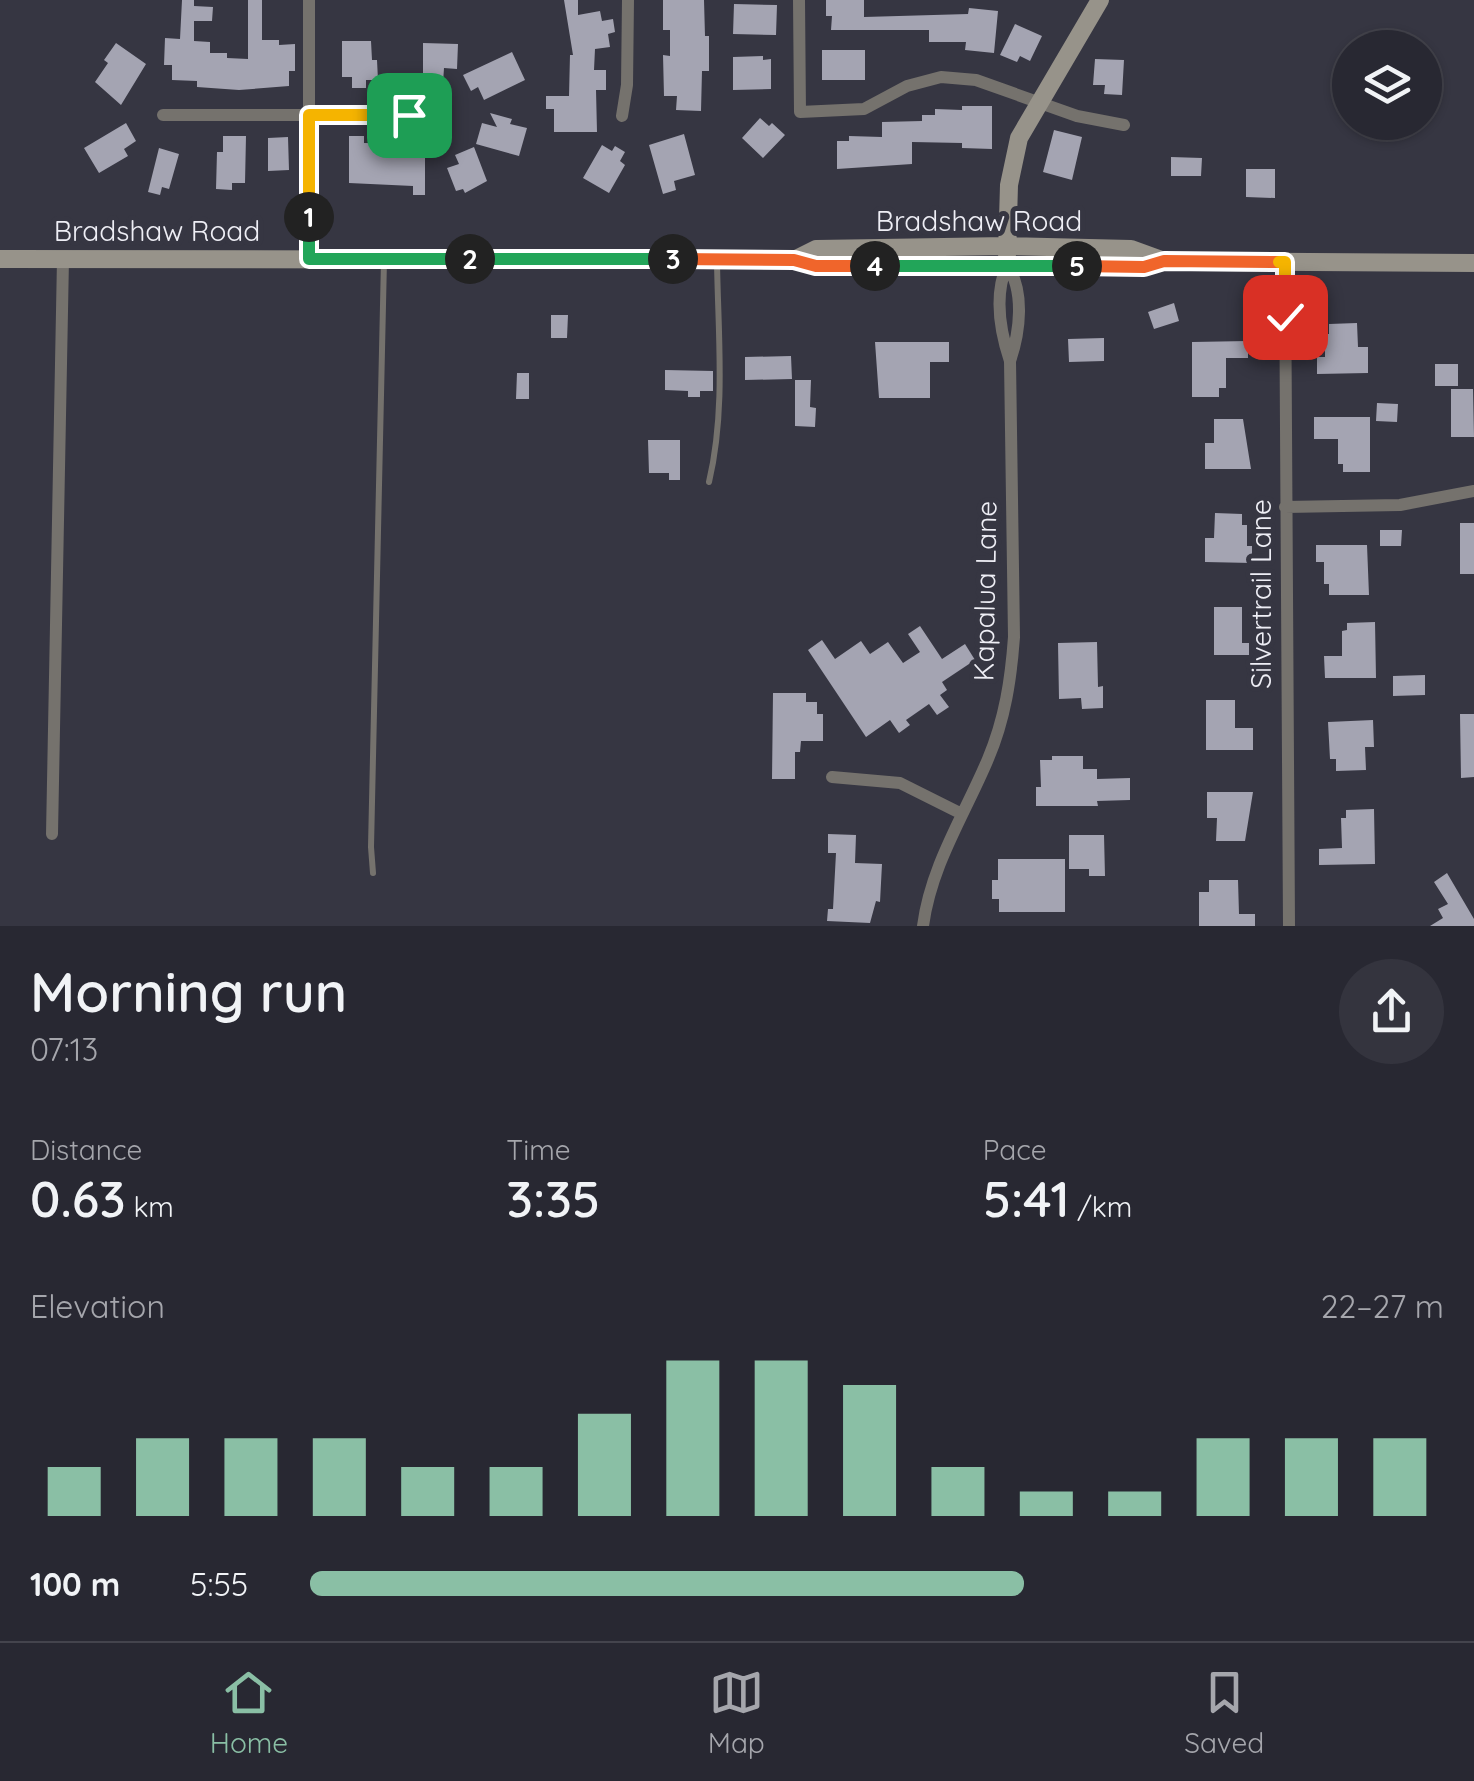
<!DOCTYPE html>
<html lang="en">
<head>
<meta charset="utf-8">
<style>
	body { margin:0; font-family:Quicksand,sans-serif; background:#34343e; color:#f1f3f6; height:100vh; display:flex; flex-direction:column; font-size:38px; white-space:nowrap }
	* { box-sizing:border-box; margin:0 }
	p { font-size:32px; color:#a5a6ac }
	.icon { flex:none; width:55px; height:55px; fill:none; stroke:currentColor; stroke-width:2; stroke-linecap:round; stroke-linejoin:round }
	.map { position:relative; height:926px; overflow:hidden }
	.drawer { display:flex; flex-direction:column; background:#282832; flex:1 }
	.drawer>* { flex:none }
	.fabs { position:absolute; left:1332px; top:30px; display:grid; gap:20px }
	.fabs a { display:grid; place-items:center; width:110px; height:110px; border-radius:50%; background:#282832; box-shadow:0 2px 8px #0004,0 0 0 2px #44444d; font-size:50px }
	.pin { position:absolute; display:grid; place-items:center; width:85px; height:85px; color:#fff; margin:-42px; border-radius:20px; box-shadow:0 5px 15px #0006 }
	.km { position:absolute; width:50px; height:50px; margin:-25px; border-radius:50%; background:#222; color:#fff; font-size:28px; line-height:50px; text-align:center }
	.round { display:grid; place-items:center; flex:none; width:105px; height:105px; border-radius:52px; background:#34343e }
	.overview { display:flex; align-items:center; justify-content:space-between; height:170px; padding:0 30px }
	h1 { font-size:55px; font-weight:600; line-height:75px }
	.figures { display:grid; grid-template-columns:repeat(3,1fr); gap:15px; height:170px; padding:10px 30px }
	.figures div { display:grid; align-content:center }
	.figures b { font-size:50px; font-weight:600 }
	.figures small { font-size:28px; font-weight:400 }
	.figures p { font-size:28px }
	.chart { height:280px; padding:20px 30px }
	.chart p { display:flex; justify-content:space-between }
	.chart svg { width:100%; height:180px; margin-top:10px; stroke:#8abfa5; stroke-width:6 }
	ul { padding:0 30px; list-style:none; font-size:32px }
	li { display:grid; grid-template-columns:160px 120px 1fr; align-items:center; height:75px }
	li i { height:25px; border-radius:12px; background:#8abfa5 }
	.menu { display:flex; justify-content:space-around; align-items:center; height:140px; border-top:2px solid #44444d; background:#282832; font-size:28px; color:#a5a6ac }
	.menu a { display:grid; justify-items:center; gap:5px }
	.menu .on { color:#8abfa5 }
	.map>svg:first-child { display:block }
	.building { fill:#a4a4b2 }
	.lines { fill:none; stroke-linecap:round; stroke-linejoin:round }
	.lane { stroke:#75726d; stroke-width:6 }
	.street { stroke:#75726d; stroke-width:12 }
	.secondary { stroke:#97938a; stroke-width:18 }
	.split-1-casing { stroke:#fff; stroke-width:20 }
	.split-2-casing { stroke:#fff; stroke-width:20 }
	.split-3-casing { stroke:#fff; stroke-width:20 }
	.split-4-casing { stroke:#fff; stroke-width:20 }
	.split-5-casing { stroke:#fff; stroke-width:20 }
	.split-6-casing { stroke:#fff; stroke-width:20 }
	.split-7-casing { stroke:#fff; stroke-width:20 }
	.split-1 { stroke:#f5b400; stroke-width:12 }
	.split-2 { stroke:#22a559; stroke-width:12 }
	.split-3 { stroke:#22a559; stroke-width:12 }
	.split-4 { stroke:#f0652b; stroke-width:12 }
	.split-5 { stroke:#22a559; stroke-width:12 }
	.split-6 { stroke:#f0652b; stroke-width:12 }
	.split-7 { stroke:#f5b400; stroke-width:12 }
	.labels { text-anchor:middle; stroke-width:10; stroke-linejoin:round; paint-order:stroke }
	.street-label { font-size:28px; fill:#eeeef5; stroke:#363642 }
</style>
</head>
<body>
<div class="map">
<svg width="1474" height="926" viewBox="0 0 1474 926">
	<rect width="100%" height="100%" fill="#363642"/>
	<path class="building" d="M182,0H194V6L213,7L212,21H194V41L210,42V53H227V58L248,59V0H262V40H279V45L295,44V71H289V86L239,90L197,87V81L172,80V65H164L165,38L180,39Z
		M564,0H578V15L600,11L602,21L613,19L615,32L608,34L610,47L595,49L594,70H606V90H596L597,132H554V109H546V96H569L570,55H573Z
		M663,0H704L705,36H709V71H702L701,111L676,110L677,96H664L663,55L670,56V30H663Z
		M826,0H864V17L968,14L969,8L998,11L994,53L965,50L966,42H929V30H831L832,16H826Z
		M734,4L777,5L776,35L733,34Z
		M1015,24L1042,36L1030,61L1020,56L1017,62L1000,55Z
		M342,41H371L372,60H377L378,80H366V88H352V77H342Z
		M116,43L146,64L121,105L95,82L108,63L104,60Z
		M423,43L458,44L457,69L444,68L443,83H423Z
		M822,50H865V80H822Z
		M512,52L525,80L484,100L478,87L471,91L463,75Z
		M763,56V60L771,59V89L733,90V57Z
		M1095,59L1124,60L1122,95L1104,94L1105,85H1093Z
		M962,106H992V149L962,148V143L912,142V164L837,169V141H849V136L882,137V122L922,121V115H935V109L962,110Z
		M490,113L512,119L510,124L527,128L519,156L476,144L482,123L497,127Z
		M760,118L769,126L772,123L785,135L763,158L742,138Z
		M126,123L136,141L124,149L128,156L99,173L84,148Z
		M1054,130L1082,137L1072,180L1043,172Z
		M684,134L695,175L674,181L676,190L663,194L649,145Z
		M223,136H246L245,183H232V190L216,189L217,152H223Z
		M349,136H364V143L425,144V195H413V186L349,183Z
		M288,137L289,170L268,171V138Z
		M602,145L612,151L615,146L625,152L620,161L625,165L609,193L583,178Z
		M474,147L487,181L465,193L463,189L456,191L447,168L459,164L455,155Z
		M159,148L179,154L169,189L162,187L160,195L148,192Z
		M1171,157L1202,158L1201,176H1171Z
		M1246,169H1275V198L1246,197Z
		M1174,303L1179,321L1154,329L1148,312Z
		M551,315H568L567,338H551Z
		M1357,323L1358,347H1368V373L1317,374V357H1325V334H1329V324Z
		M1104,338V361L1069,362L1068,339Z
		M1248,341V358H1226V388H1219V397H1192V342Z
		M875,342H949V362H930V398H879Z
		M791,356L792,379L745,380V357Z
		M1435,364H1458V386H1435Z
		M665,370L713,371V391H700V397H688V391L665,390Z
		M517,373H529V399H516Z
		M795,380H811L810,407L816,408L815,427L795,426Z
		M1451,389H1473L1474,437H1451Z
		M1377,403L1398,404L1397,422L1376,421Z
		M1314,417H1370V472H1343V464H1338V439H1314Z
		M1214,419H1243L1251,469H1205V443H1214Z
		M648,440H680V480H669V473H649Z
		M1215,513L1242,514V525H1247V546H1252V563L1205,562V538H1214Z
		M1460,523H1474V574H1460Z
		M1380,530H1402L1401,546H1380Z
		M1316,545H1367L1369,595H1329V584H1324V562H1316Z
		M1214,607H1242V643H1249V655H1214Z
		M1375,622L1376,678H1325L1324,656H1342V631L1347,630V623Z
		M920,626L942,659L965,644L975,660L942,682L947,690L940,695L949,707L937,715L929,704L906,720L910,725L899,733L890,720L866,737L808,650L822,640L835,659L861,641L870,654L888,642L903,663L920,652L908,634Z
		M1097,642L1098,687L1103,686V708L1082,709L1081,698L1059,699L1058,643Z
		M1425,675V695L1393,696V676Z
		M773,693H806V702H817V714H823V741H801L800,752H795V779H772Z
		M1206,700H1235V728H1253V750H1206Z
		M1460,714H1474V777L1461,778Z
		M1373,720L1374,747H1365L1366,770L1336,771V759H1330L1328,722Z
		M1052,756H1083V769H1097V779L1130,778V800L1097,801L1098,806H1036V787H1041L1040,760H1052Z
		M1207,792H1253L1245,841H1216L1217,818H1207Z
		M1374,809L1375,864L1319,865V849L1342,848L1341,818H1346V810Z
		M828,834L856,835L855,863L882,864L880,902L876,901L870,923L827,921L828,909H833L836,853H828Z
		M1069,835H1104L1105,876H1089V869H1069Z
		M998,859H1065V912H999V899H992V880H998Z
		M1447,873L1474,919V926H1430L1443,918L1438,909L1448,904L1434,882Z
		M1209,880H1238L1239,914H1255V926H1199V892H1209Z"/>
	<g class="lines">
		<path class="lane" d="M709,482C726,410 718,334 717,261
			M373,873L371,847L384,260"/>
		<path class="street" d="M309,0V259
			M799,0L800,112L864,109L907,86L941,77L976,80L1077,116L1124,125
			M163,115H409L436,119
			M622,116L627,85L628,0
			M1285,262L1289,926
			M1007,265C1025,291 1020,332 1010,361
			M1285,507L1400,505L1474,491
			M832,777L900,783L962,814
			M52,834L63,259
			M923,926C931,865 965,814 988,759C1005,719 1011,679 1014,637L1010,361C1000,331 994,295 1007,265"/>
		<path class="secondary" d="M1007,255L1009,185L1019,138L1100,0
			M0,259L794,260L816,266L1144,267L1164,261L1474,263
			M794,260L816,249L1007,246L1131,249L1164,261"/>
	</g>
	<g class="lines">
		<g class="split-1-casing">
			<path id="split-1" d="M309,217V115H409"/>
		</g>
		<g class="split-2-casing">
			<path id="split-2" d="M309,217V259H470"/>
		</g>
		<g class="split-3-casing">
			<path id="split-3" d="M470,259H673"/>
		</g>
		<g class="split-4-casing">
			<path id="split-4" d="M673,259L794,260L816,266H875"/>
		</g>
		<g class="split-5-casing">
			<path id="split-5" d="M875,266H1077"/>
		</g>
		<g class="split-6-casing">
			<path id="split-6" d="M1077,266L1144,267L1164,261L1279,262"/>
		</g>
		<g class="split-7-casing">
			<path id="split-7" d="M1279,262H1285V317"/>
		</g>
		<use href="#split-1" class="split-1"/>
		<use href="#split-2" class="split-2"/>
		<use href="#split-3" class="split-3"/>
		<use href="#split-4" class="split-4"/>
		<use href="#split-5" class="split-5"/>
		<use href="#split-6" class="split-6"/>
		<use href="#split-7" class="split-7"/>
	</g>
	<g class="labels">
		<g class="street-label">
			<text x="979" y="231">Bradshaw Road</text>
			<text x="157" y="241">Bradshaw Road</text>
			<text transform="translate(985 591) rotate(-89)" y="10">Kapalua Lane</text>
			<text transform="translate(1261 594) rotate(-90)" y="10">Silvertrail Lane</text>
		</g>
	</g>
</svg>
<div class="fabs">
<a><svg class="icon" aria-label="layers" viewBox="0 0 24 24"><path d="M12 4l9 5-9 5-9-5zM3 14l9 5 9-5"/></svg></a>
</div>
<div class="pin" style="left:409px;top:115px;background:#1e9e55"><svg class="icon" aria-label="arrive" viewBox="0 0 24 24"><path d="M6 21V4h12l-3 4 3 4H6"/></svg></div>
<div class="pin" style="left:1285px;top:317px;background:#d93025"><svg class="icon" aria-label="check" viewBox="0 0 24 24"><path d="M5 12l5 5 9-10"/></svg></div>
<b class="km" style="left:309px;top:217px">1</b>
<b class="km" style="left:470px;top:259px">2</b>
<b class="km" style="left:673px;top:259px">3</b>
<b class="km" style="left:875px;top:266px">4</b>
<b class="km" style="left:1077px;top:266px">5</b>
</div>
<section class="drawer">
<div class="overview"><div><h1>Morning run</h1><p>07:13</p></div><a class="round"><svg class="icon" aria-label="share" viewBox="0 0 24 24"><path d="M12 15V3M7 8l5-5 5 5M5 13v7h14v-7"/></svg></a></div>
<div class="figures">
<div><p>Distance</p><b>0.63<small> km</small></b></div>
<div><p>Time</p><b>3:35</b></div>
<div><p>Pace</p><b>5:41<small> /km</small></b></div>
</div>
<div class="chart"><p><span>Elevation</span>22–27 m</p>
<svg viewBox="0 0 160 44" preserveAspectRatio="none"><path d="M5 44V32M15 44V25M25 44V25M35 44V25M45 44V32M55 44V32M65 44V19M75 44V6M85 44V6M95 44V12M105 44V32M115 44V38M125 44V38M135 44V25M145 44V25M155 44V25"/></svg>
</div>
<ul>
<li><b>100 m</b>5:55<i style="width:63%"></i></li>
</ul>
</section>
<nav class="menu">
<a class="on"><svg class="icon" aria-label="home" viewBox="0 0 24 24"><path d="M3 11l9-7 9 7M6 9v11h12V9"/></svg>Home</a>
<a><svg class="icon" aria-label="map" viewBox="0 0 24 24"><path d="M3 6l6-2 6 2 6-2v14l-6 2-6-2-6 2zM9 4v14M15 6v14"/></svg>Map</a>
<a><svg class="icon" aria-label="saved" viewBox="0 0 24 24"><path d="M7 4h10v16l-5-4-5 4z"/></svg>Saved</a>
</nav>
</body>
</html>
